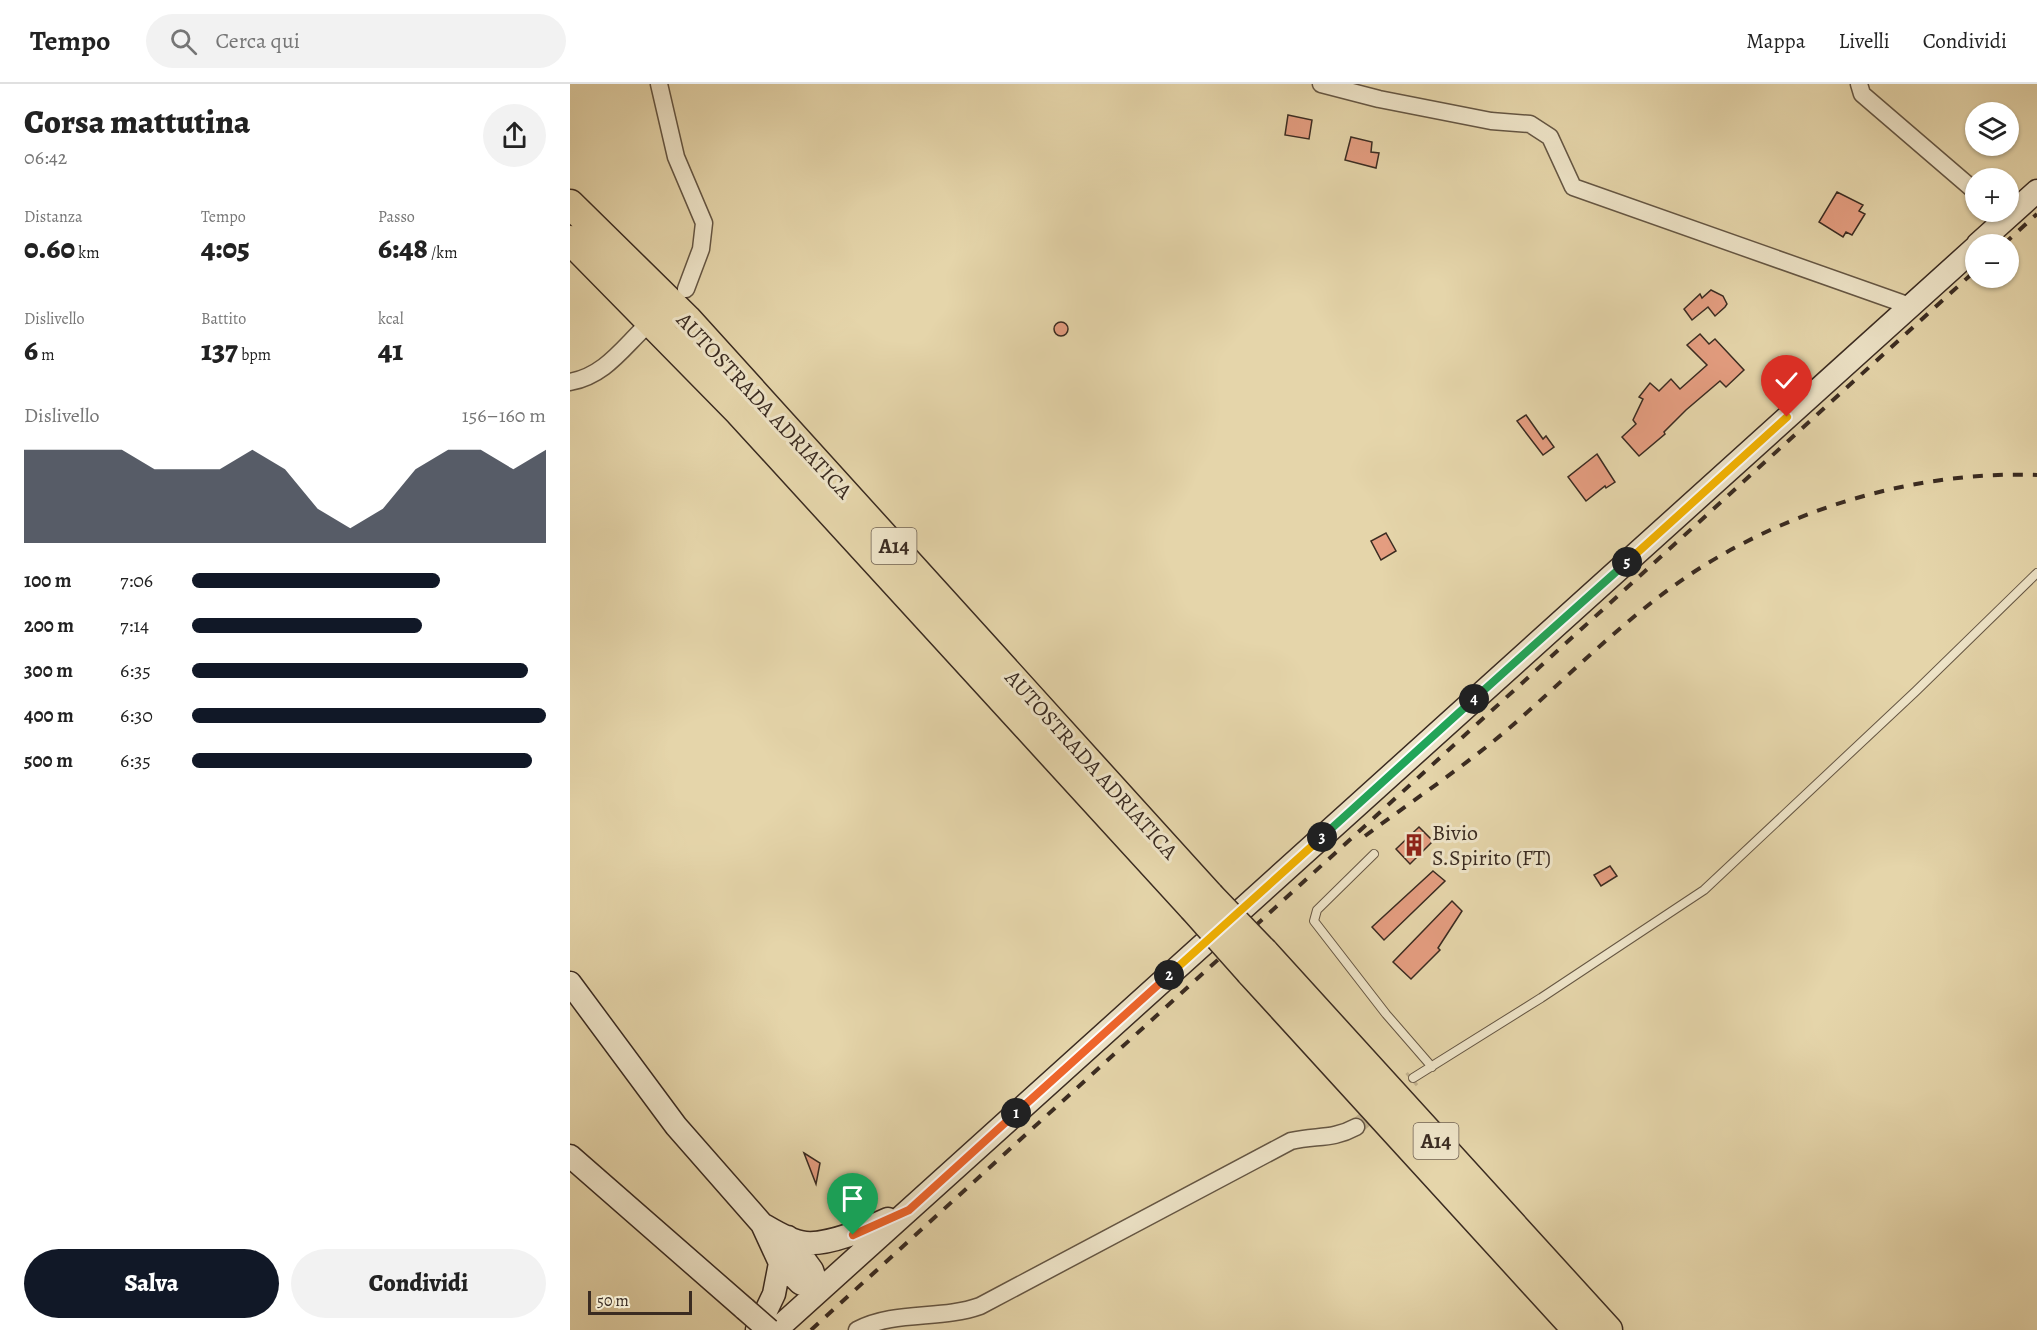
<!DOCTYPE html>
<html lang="it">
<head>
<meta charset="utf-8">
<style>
	body { margin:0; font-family:Alegreya,serif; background:#f2f2f2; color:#222; height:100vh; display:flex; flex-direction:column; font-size:22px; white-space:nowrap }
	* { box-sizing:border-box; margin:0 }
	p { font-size:20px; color:#767676 }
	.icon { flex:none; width:33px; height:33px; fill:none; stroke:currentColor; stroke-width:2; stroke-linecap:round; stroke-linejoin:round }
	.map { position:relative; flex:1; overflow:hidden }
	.details { display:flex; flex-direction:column; background:#fff; width:570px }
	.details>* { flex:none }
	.controls { position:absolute; left:1395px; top:18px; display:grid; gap:12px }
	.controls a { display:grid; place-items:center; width:54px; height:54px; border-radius:50%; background:#fff; box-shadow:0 2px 4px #0004; font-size:30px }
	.scale { position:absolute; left:18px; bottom:15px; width:104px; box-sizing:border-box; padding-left:6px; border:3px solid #3a2b21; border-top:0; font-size:16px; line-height:21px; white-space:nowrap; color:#3a2b21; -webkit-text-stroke:4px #eee4c8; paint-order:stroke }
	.pin { position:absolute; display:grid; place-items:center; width:51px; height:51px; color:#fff; margin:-62px -26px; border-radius:50% 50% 50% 0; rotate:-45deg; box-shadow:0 0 6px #0007 }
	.pin .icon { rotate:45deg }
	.km { position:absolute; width:30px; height:30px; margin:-15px; border-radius:50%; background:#222; color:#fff; font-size:16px; line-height:30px; text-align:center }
	.round { display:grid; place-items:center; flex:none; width:63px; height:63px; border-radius:32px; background:#f2f2f2 }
	.headline { display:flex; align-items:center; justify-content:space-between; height:102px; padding:0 24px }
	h1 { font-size:33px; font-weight:800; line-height:45px }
	.metrics { display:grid; grid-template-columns:repeat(3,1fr); gap:9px; height:102px; padding:6px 24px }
	.metrics div { display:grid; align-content:center }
	.metrics b { font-size:30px; font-weight:800 }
	.metrics small { font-size:16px; font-weight:400 }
	.metrics p { font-size:16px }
	.chart { height:168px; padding:12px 24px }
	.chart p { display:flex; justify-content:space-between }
	.chart svg { width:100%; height:108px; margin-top:6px; fill:#111827; opacity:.7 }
	.primary-button { display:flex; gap:12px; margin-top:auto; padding:12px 24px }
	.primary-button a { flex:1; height:69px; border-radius:36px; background:#111827; color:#fff; font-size:24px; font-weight:800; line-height:69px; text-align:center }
	.primary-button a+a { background:#f2f2f2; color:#222 }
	ul { padding:0 24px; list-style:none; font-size:20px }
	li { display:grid; grid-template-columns:96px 72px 1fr; align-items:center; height:45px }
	li i { height:15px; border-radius:8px; background:#111827 }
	header { display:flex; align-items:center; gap:36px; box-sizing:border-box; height:84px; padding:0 30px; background:#fff; border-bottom:2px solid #e0e0e0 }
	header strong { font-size:28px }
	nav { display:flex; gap:33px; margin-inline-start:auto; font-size:21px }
	.search { width:420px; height:54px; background:#f2f2f2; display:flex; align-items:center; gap:15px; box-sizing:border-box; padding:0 21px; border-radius:33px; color:#767676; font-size:22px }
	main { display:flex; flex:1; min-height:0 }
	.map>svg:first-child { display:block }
	.building { fill:#e49d80; stroke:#3a2b21; stroke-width:1.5 }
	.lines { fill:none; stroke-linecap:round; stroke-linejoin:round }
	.minor-tunnel { stroke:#c3b38f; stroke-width:16; stroke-dasharray:16 8; stroke-linecap:butt }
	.service-casing { stroke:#655643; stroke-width:10 }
	.minor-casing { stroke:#655643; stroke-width:19 }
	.secondary-casing { stroke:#3a2b21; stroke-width:25 }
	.motorway-casing { stroke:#3a2b21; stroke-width:31 }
	.service { stroke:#eee4c8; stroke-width:8 }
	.minor { stroke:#eee4c8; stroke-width:16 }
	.secondary { stroke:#eee4c8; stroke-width:22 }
	.motorway { stroke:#e5d5aa; stroke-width:28 }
	.rail { stroke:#3a2b21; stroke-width:4; stroke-dasharray:10 10; stroke-linecap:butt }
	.secondary-bridge-casing { stroke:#3a2b21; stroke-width:25; stroke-linecap:butt }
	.motorway-bridge-casing { stroke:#3a2b21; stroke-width:31; stroke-linecap:butt }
	.secondary-bridge { stroke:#eee4c8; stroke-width:22 }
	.motorway-bridge { stroke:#e5d5aa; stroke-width:28 }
	.split-1-casing { stroke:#fff; stroke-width:12 }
	.split-2-casing { stroke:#fff; stroke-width:12 }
	.split-3-casing { stroke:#fff; stroke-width:12 }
	.split-4-casing { stroke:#fff; stroke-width:12 }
	.split-5-casing { stroke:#fff; stroke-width:12 }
	.split-6-casing { stroke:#fff; stroke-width:12 }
	.split-1 { stroke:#f0652b; stroke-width:8 }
	.split-2 { stroke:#f0652b; stroke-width:8 }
	.split-3 { stroke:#f5b400; stroke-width:8 }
	.split-4 { stroke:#22a559; stroke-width:8 }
	.split-5 { stroke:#22a559; stroke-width:8 }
	.split-6 { stroke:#f5b400; stroke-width:8 }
	.labels { text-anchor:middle; stroke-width:6; stroke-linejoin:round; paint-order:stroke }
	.shield { fill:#eee4c8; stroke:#706253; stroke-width:1.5 }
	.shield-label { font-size:21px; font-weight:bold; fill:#3a2b21 }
	.street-label { font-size:22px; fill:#3a2b21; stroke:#eee4c8 }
	.poi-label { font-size:22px; fill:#3a2b21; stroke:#eee4c8; text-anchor:start }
</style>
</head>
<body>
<header>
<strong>Tempo</strong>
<div class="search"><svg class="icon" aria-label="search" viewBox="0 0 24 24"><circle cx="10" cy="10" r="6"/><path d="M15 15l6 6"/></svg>Cerca qui</div>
<nav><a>Mappa</a><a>Livelli</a><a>Condividi</a></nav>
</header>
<main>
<section class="details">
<div class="headline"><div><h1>Corsa mattutina</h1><p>06:42</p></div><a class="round"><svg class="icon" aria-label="share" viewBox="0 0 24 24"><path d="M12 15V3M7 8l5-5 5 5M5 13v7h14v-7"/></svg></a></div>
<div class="metrics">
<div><p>Distanza</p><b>0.60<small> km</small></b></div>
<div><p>Tempo</p><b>4:05</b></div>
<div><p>Passo</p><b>6:48<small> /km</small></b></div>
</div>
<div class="metrics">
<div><p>Dislivello</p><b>6<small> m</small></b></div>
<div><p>Battito</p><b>137<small> bpm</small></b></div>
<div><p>kcal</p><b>41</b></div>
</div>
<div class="chart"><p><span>Dislivello</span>156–160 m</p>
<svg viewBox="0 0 160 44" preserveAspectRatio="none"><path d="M0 44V6L10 6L20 6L30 6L40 14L50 14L60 14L70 6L80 14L90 30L100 38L110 30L120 14L130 6L140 6L150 14L160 6V44z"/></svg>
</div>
<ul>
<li><b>100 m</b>7:06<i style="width:70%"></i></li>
<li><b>200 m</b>7:14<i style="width:65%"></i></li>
<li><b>300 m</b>6:35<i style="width:95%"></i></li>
<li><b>400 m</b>6:30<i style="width:100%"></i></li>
<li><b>500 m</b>6:35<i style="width:96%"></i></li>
</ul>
<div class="primary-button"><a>Salva</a><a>Condividi</a></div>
</section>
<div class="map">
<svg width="1467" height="1246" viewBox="0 0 1467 1246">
	<rect width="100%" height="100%" fill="#e5d5aa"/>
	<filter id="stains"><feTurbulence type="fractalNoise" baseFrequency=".00333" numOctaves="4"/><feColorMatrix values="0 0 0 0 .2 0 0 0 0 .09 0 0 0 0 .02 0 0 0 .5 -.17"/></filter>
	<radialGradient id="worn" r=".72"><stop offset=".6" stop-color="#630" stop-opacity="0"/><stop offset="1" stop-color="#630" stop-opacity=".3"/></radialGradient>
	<path class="building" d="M718,31L742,36L739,55L715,51Z
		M781,53L802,58L801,68L809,69L806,84L775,76Z
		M1267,108L1293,121L1289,127L1295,130L1282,151L1276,148L1273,153L1249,138Z
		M1141,206L1153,212L1157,220L1155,223L1145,232L1138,223L1122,236L1114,225L1130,210L1132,214Z
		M484 245a7 7 0 1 1 14 0a7 7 0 1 1-14 0Z
		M1130,250L1139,260L1145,255L1174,286L1156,303L1150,297L1116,326L1094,348L1095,350L1069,372L1052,353L1066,340L1063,336L1073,315L1069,313L1080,299L1089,307L1101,295L1110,305L1137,281L1117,261Z
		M956,331L973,355L976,352L984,363L973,371L947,337Z
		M1027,370L1045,398L1036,404L1035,402L1016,417L998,393Z
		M816,449L826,467L811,476L801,457Z
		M849,743L863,757L840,780L826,765Z
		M1040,782L1047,792L1031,802L1024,791Z
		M863,787L875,797L814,856L802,843Z
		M882,817L892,827L868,864L870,866L841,895L823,878Z
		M234,1069L250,1079L246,1100Z"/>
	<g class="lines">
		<path class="minor-tunnel" d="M786,1043L843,994"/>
		<g class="service-casing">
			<path id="service" d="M804,770L747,826L744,837L816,930L862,983
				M843,994L971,914L1134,806L1346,607L1467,489"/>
		</g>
		<g class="minor-casing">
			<path id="minor" d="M89,0L106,73L134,139L131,165L116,205
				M751,0L809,15L921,37L960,40L980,53L1003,103L1340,222
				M1289,0L1292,10L1406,108
				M0,298C32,292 49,269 71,247
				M287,1246C325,1226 371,1236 410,1222L721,1057C747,1051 762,1056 786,1043"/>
		</g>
		<g class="secondary-casing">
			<path id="secondary" d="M1408,160L1467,107
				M0,899L106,1042L192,1140L210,1179L230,1199L249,1207
				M0,1072L175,1225
				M192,1140C204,1147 221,1158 236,1159C260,1161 296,1145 318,1135
				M218,1153L242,1186L249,1207
				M187,1246L204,1210L210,1179
				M206,1246L1406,163"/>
		</g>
		<g class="motorway-casing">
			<path id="motorway" d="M0,120L117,235L640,812
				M0,156L169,328L623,824
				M694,868L1038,1246
				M680,888L1007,1246"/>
		</g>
		<use href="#service" class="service"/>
		<use href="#minor" class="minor"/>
		<use href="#secondary" class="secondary"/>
		<use href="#motorway" class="motorway"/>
		<path class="rail" d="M1434,160L1467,130
			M795,752C842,717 892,684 937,646C988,602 1036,553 1090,512C1194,432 1336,386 1467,391
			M241,1246L1406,186"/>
		<g class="secondary-bridge-casing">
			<path id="secondary-bridge" d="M175,1225L199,1246"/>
		</g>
		<g class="motorway-bridge-casing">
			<path id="motorway-bridge" d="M640,812L694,868
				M623,824L680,888"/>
		</g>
		<use href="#secondary-bridge" class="secondary-bridge"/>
		<use href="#motorway-bridge" class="motorway-bridge"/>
	</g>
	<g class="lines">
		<g class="split-1-casing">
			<path id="split-1" d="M283,1151L339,1126L446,1029"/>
		</g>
		<g class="split-2-casing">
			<path id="split-2" d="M446,1029L599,891"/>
		</g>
		<g class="split-3-casing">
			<path id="split-3" d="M599,891L752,753"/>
		</g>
		<g class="split-4-casing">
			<path id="split-4" d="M752,753L904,615"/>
		</g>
		<g class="split-5-casing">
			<path id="split-5" d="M904,615L1057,478"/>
		</g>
		<g class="split-6-casing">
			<path id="split-6" d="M1057,478L1217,333"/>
		</g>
		<use href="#split-1" class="split-1"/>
		<use href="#split-2" class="split-2"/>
		<use href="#split-3" class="split-3"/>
		<use href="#split-4" class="split-4"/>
		<use href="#split-5" class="split-5"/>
		<use href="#split-6" class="split-6"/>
	</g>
	<defs>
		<g id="building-bare" transform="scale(1.8)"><path d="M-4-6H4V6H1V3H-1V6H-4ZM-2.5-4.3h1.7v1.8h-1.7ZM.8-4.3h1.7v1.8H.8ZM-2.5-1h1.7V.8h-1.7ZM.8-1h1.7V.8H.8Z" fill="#8f2418" stroke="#eee4c8" stroke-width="2.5" paint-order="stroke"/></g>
	</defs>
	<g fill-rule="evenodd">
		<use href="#building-bare" x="844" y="761"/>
	</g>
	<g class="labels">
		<g class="shield">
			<rect x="301.5" y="444" width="45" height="36" rx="4.5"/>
			<rect x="843.5" y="1039" width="45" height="36" rx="4.5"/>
		</g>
		<g class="shield-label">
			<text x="324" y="469">A14</text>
			<text x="866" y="1064">A14</text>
		</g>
		<g class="street-label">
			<text transform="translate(195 321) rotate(47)" y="8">AUTOSTRADA ADRIATICA</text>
			<text transform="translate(522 680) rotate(48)" y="8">AUTOSTRADA ADRIATICA</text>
		</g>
		<g class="poi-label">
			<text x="862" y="756">Bivio<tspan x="862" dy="25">S.Spirito (FT)</tspan></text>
		</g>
	</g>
	<rect width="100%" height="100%" filter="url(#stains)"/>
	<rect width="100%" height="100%" fill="url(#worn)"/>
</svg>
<div class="controls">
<a><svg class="icon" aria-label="layers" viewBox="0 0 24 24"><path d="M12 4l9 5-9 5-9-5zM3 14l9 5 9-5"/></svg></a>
<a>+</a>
<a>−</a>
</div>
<div class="scale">50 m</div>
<div class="pin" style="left:283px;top:1151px;background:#1e9e55"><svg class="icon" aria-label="arrive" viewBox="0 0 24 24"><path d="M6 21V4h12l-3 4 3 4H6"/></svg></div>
<div class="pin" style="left:1217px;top:333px;background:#d93025"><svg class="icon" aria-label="check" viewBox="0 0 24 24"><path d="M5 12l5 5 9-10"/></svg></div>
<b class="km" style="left:446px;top:1029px">1</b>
<b class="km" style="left:599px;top:891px">2</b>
<b class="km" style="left:752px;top:753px">3</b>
<b class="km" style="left:904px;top:615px">4</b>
<b class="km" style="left:1057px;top:478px">5</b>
</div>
</main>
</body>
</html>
